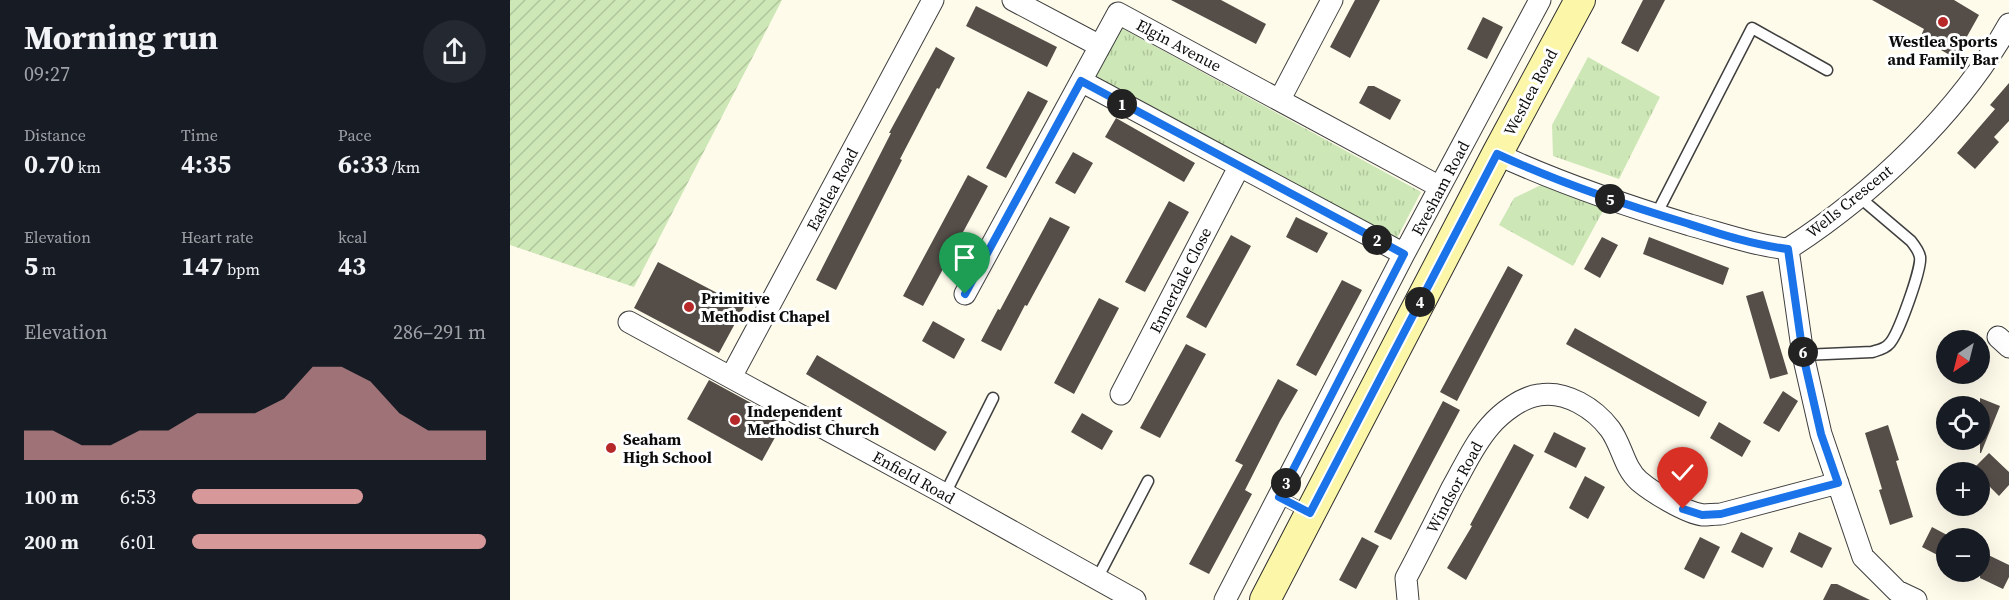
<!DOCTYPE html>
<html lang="en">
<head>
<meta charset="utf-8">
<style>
	body { margin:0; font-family:"Source Serif 4",serif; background:#242831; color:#f1f3f6; height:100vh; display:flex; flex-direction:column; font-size:22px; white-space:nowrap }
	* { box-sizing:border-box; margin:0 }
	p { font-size:20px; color:#9ea1a6 }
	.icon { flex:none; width:33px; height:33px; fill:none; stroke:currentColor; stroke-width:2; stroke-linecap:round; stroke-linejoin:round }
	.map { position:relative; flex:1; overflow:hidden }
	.drawer { display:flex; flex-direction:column; background:#171b24; width:510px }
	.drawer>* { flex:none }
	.needle { width:39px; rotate:215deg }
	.buttons { position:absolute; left:1426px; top:330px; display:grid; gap:12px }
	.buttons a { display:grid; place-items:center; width:54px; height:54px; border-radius:50%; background:#171b24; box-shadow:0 6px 24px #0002; font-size:30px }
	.pin { position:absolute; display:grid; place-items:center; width:51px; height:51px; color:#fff; margin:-62px -26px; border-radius:50% 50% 50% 0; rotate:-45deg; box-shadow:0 0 6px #0007 }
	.pin .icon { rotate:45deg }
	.km { position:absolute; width:30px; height:30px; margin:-15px; border-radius:50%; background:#222; color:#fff; font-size:16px; line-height:30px; text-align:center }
	.round { display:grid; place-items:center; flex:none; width:63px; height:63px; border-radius:32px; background:#242831 }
	.overview { display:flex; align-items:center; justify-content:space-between; height:102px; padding:0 24px }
	h1 { font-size:33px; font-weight:700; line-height:45px }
	.stats { display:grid; grid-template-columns:repeat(3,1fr); gap:9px; height:102px; padding:6px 24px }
	.stats div { display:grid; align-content:center }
	.stats b { font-size:26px; font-weight:700 }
	.stats small { font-size:16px; font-weight:400 }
	.stats p { font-size:16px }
	.chart { height:168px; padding:12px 24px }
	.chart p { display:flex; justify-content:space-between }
	.chart svg { width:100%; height:108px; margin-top:6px; fill:#d7989a; opacity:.7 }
	ul { padding:0 24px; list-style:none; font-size:20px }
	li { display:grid; grid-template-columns:96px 72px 1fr; align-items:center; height:45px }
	li i { height:15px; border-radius:8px; background:#d7989a }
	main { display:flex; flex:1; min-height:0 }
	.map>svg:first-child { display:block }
	.grass { fill:url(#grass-tufts) }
	.garden { fill:url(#garden-furrows) }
	.building { fill:#544d48 }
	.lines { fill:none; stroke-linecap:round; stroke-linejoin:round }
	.service-casing { stroke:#3f3f3f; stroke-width:13 }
	.minor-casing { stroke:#3f3f3f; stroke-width:23 }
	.secondary-casing { stroke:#2e2e2e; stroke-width:32 }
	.service { stroke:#fff; stroke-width:10 }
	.minor { stroke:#fff; stroke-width:21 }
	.secondary { stroke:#fcf7a8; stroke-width:30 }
	.route-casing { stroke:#fff; stroke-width:12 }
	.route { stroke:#1a73e8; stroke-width:8 }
	.poi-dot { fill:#b72829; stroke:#fff; stroke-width:2 }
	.labels { text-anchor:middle; stroke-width:6; stroke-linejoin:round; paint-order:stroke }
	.poi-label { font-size:16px; font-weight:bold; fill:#0c0c0c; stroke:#fff; text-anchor:start }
	.street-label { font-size:16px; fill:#0c0c0c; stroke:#fff }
</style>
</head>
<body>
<main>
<section class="drawer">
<div class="overview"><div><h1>Morning run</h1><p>09:27</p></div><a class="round"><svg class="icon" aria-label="share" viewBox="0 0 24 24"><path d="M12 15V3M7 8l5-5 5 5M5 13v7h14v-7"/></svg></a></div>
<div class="stats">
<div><p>Distance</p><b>0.70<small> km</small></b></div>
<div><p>Time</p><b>4:35</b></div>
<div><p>Pace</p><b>6:33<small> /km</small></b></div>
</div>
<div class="stats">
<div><p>Elevation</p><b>5<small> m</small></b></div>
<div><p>Heart rate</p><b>147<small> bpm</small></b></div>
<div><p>kcal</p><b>43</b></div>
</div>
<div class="chart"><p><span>Elevation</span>286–291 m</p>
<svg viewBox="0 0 160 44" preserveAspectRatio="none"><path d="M0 44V32L10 32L20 38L30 38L40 32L50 32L60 25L70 25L80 25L90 19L100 6L110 6L120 12L130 25L140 32L150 32L160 32V44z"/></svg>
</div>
<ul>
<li><b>100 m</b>6:53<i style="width:58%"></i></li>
<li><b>200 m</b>6:01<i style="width:100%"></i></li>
</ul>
</section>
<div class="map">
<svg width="1499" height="600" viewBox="0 0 1499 600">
	<defs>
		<pattern id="grass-tufts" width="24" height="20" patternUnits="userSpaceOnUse" patternTransform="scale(1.5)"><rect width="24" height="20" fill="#cde7b6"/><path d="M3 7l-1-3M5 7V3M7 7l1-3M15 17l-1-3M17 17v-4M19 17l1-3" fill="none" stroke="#afc59b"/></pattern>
		<pattern id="garden-furrows" width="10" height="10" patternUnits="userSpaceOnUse" patternTransform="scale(1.5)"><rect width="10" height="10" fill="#cde7b6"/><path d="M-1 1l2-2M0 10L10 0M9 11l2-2" fill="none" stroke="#afc59b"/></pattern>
	</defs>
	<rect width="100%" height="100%" fill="#fefbeb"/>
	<path class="grass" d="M608,26L911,192L886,240L581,75Z
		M1078,57L1150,97L1109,179L1043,156L1042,125Z
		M1033,184L1094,209L1063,266L989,225L1004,198Z"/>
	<path class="garden" d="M0,0H272L124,287L0,245Z"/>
	<path class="building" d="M661,0H711L756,24L746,44Z
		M845,0H870L840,58L820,47Z
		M1133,0H1155L1128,52L1111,43Z
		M1362,0H1444L1469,15L1445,58L1410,38L1414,29Z
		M466,6L547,47L537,67L456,26Z
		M973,17L993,27L977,59L957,49Z
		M426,47L445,58L429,89L427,88L390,159L392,160L326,290L306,280L381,133H379Z
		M1499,83V121L1484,137L1489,142L1465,169L1447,153L1485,109L1480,105Z
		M858,86H864L891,100L880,120L849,103Z
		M518,91L538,101L496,178L476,168Z
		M606,118L685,163L674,182L595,137Z
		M563,152L583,163L565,194L545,183Z
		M458,175L478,186L413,306L393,296Z
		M659,201L679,212L635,292L615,282Z
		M540,217L560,227L517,306L515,305L491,351L471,341L488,309L490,310Z
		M786,217L818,233L807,253L776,237Z
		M721,235L741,246L696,328L676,317Z
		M1092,237L1108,245L1090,278L1074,269Z
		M1139,237L1219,268L1213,285L1133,254Z
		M148,262L234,307L209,353L124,308Z
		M998,266L1013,275L947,401L930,392Z
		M832,280L852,290L806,376L786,365Z
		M1253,291L1278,374L1260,379L1236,296Z
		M589,298L609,308L564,394L544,383Z
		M423,321L455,339L444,359L412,341Z
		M1065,328L1197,402L1189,417L1056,344Z
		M676,344L696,354L650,438L630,428Z
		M307,355L437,432L425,451L296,374Z
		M768,379L788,390L770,421L735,490L742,494L699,574L679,564L733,465L725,461Z
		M199,380L274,421L252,461L177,419Z
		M1273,391L1288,401L1269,432L1253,423Z
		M1470,398L1490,406L1471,453H1470Z
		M933,401L950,410L881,540L864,532Z
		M572,413L603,431L592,450L561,432Z
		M1209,422L1241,441L1232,457L1200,438Z
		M1378,425L1389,460L1386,461L1403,517L1380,525L1369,490L1372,489L1355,433Z
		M1044,432L1076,448L1066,468L1034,452Z
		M1004,444L1024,455L956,580L937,568L962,526L960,525Z
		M1479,453L1499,472V485L1489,496L1470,477V472H1465L1462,470Z
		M1075,476L1095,487L1078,519L1059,508Z
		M1422,527L1437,535V560L1412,547Z
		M1231,532L1263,548L1253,568L1221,552Z
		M1289,532L1322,548L1312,568L1280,552Z
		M852,537L869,546L846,589L829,580Z
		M1190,537L1210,547L1194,579L1174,569Z
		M1470,551L1499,565V577L1493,589L1470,578Z
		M1321,584H1327L1360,600H1313Z"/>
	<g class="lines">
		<g class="service-casing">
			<path id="service" d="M1146,215L1242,28L1317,70
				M1293,355L1362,352C1368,350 1375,349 1379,344C1388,336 1412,268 1410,257C1409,251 1405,246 1401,241L1348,196
				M435,494L483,398
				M769,497L800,513
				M587,579L638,481"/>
		</g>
		<g class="minor-casing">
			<path id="minor" d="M503,0L590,46
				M770,99L822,0
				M987,154C1049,183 1114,205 1180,225C1213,234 1244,245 1278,249C1363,194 1449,113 1499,24
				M1278,249L1293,355L1311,434L1353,557L1387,591L1406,600
				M894,254L571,81L608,13L930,187
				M455,294L571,81
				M119,322L435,494L625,600
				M1488,337L1499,347
				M221,377L423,0
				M611,394L729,167
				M715,600L894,254L1030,0
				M898,600L896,578C912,548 927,518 942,488C954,467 964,444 980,426C991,413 1012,397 1029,395C1056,390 1085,409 1100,429C1112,445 1114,468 1129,481C1142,492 1176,513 1193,515C1198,515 1205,514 1211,514L1328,483"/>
		</g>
		<g class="secondary-casing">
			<path id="secondary" d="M755,600L987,154L1070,0"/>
		</g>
		<use href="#service" class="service"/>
		<use href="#minor" class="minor"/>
		<use href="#secondary" class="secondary"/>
	</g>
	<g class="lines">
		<g class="route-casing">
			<path id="route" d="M455,294L571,81L894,254L769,497L800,513L987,154C1048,182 1112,204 1176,223C1210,234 1243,245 1278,249L1293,355L1311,434L1328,483L1211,514L1192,515L1173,509"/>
		</g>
		<use href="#route" class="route"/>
	</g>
	<g class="poi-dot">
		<circle cx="1433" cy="22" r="6"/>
		<circle cx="179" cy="307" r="6"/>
		<circle cx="225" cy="420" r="6"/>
		<circle cx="101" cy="448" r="6"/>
	</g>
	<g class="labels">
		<g class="poi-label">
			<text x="1433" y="47" text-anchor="middle">Westlea Sports<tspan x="1433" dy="18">and Family Bar</tspan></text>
			<text x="191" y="304">Primitive<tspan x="191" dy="18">Methodist Chapel</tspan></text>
			<text x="237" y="417">Independent<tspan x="237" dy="18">Methodist Church</tspan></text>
			<text x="113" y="445">Seaham<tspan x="113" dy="18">High School</tspan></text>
		</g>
		<g class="street-label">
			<text transform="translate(669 45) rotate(28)" y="6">Elgin Avenue</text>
			<text transform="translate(1020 92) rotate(-62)" y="6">Westlea Road</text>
			<text transform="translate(930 188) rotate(-62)" y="6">Evesham Road</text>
			<text transform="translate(322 189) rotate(-62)" y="6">Eastlea Road</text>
			<text transform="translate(1339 201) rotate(-39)" y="6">Wells Crescent</text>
			<text transform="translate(670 280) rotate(-63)" y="6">Ennerdale Close</text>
			<text transform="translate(404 477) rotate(29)" y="6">Enfield Road</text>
			<text transform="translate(944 487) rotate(-62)" y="6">Windsor Road</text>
		</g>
	</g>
</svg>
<div class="buttons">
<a><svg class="needle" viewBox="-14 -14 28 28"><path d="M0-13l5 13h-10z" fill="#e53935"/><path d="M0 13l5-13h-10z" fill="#9ea1a6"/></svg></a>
<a><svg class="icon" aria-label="locate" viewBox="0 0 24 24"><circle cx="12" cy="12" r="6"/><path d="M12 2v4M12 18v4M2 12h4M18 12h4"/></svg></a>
<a>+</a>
<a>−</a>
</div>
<div class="pin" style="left:455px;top:294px;background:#1e9e55"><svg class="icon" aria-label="arrive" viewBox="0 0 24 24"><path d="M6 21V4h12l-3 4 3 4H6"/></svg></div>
<div class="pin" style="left:1173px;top:509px;background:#d93025"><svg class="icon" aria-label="check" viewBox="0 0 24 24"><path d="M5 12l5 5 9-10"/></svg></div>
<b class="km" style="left:612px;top:104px">1</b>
<b class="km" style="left:867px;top:240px">2</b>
<b class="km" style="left:776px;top:483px">3</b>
<b class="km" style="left:910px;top:302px">4</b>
<b class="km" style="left:1100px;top:199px">5</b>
<b class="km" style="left:1293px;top:352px">6</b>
</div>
</main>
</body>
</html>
